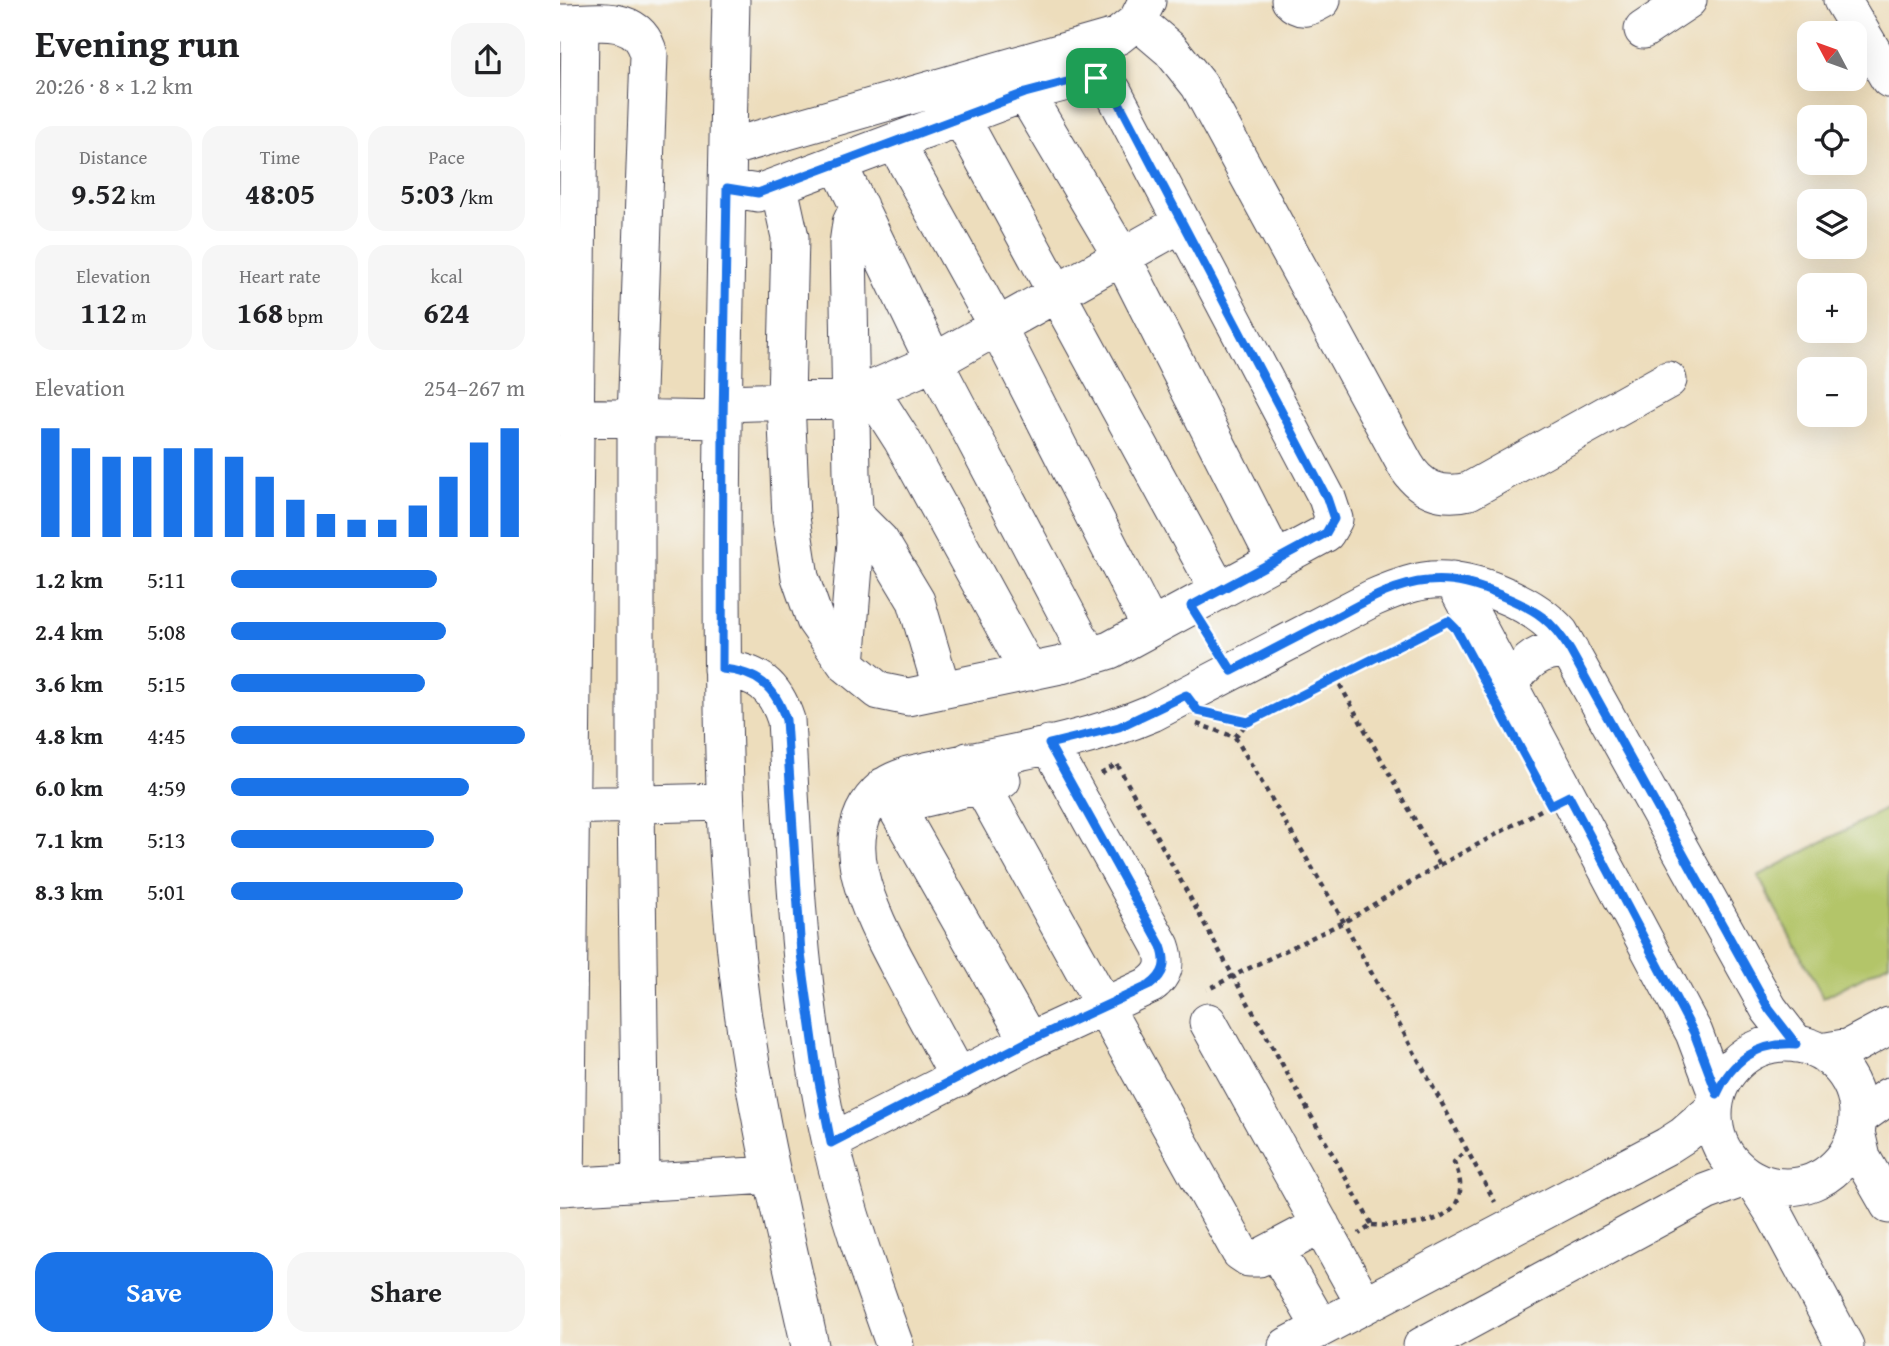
<!DOCTYPE html>
<html lang="en">
<head>
<meta charset="utf-8">
<style>
	body { margin:0; font-family:"Gentium Book Plus",serif; background:#f6f6f6; color:#202124; height:100vh; display:flex; flex-direction:column; font-size:26px; white-space:nowrap }
	* { box-sizing:border-box; margin:0 }
	p { font-size:23px; color:#757577 }
	.icon { flex:none; width:38px; height:38px; fill:none; stroke:currentColor; stroke-width:2; stroke-linecap:round; stroke-linejoin:round }
	.map { position:relative; flex:1; overflow:hidden }
	.details { display:flex; flex-direction:column; background:#fff; width:560px }
	.details>* { flex:none }
	.needle { width:46px; rotate:311deg }
	.tools { position:absolute; left:1237px; top:21px; display:grid; gap:14px }
	.tools a { display:grid; place-items:center; width:70px; height:70px; border-radius:14px; background:#fff; box-shadow:0 7px 28px #0002; font-size:35px }
	.pin { position:absolute; display:grid; place-items:center; width:60px; height:60px; color:#fff; margin:-30px; border-radius:14px; box-shadow:0 4px 10px #0006 }
	.round { display:grid; place-items:center; flex:none; width:74px; height:74px; border-radius:21px; background:#f6f6f6 }
	.summary { display:flex; align-items:center; justify-content:space-between; height:119px; padding:0 35px }
	h1 { font-size:38px; font-weight:700; line-height:52px }
	.metrics { display:grid; grid-template-columns:repeat(3,1fr); gap:10px; height:119px; padding:7px 35px }
	.metrics div { display:grid; align-content:center; border-radius:18px; background:#f6f6f6; text-align:center }
	.metrics b { font-size:30px; font-weight:700 }
	.metrics small { font-size:19px; font-weight:400 }
	.metrics p { font-size:19px }
	.chart { height:196px; padding:14px 35px }
	.chart p { display:flex; justify-content:space-between }
	.chart svg { width:100%; height:126px; margin-top:7px; stroke:#1a73e8; stroke-width:6 }
	.primary-button { display:flex; gap:14px; margin-top:auto; padding:14px 35px }
	.primary-button a { flex:1; height:80px; border-radius:21px; background:#1a73e8; color:#fff; font-size:28px; font-weight:700; line-height:80px; text-align:center }
	.primary-button a+a { background:#f6f6f6; color:#202124 }
	ul { padding:0 35px; list-style:none; font-size:23px }
	li { display:grid; grid-template-columns:112px 84px 1fr; align-items:center; height:52px }
	li i { height:18px; border-radius:9px; background:#1a73e8 }
	main { display:flex; flex:1; min-height:0 }
	.map>svg:first-child { display:block }
	.green { fill:#b3c569; stroke:#6a7452; stroke-width:2 }
	.lines { fill:none; stroke-linecap:round; stroke-linejoin:round }
	.minor-casing { stroke:#403e4e; stroke-width:39 }
	.path { stroke:#403e4e; stroke-width:4.5; stroke-dasharray:5 5; stroke-linecap:butt }
	.minor { stroke:#fff; stroke-width:37 }
	.route-casing { stroke:#fff; stroke-width:14 }
	.route { stroke:#1a73e8; stroke-width:9 }
</style>
</head>
<body>
<main>
<section class="details">
<div class="summary"><div><h1>Evening run</h1><p>20:26 · 8 × 1.2 km</p></div><a class="round"><svg class="icon" aria-label="share" viewBox="0 0 24 24"><path d="M12 15V3M7 8l5-5 5 5M5 13v7h14v-7"/></svg></a></div>
<div class="metrics">
<div><p>Distance</p><b>9.52<small> km</small></b></div>
<div><p>Time</p><b>48:05</b></div>
<div><p>Pace</p><b>5:03<small> /km</small></b></div>
</div>
<div class="metrics">
<div><p>Elevation</p><b>112<small> m</small></b></div>
<div><p>Heart rate</p><b>168<small> bpm</small></b></div>
<div><p>kcal</p><b>624</b></div>
</div>
<div class="chart"><p><span>Elevation</span>254–267 m</p>
<svg viewBox="0 0 160 44" preserveAspectRatio="none"><path d="M5 44V6M15 44V13M25 44V16M35 44V16M45 44V13M55 44V13M65 44V16M75 44V23M85 44V31M95 44V36M105 44V38M115 44V38M125 44V33M135 44V23M145 44V11M155 44V6"/></svg>
</div>
<ul>
<li><b>1.2 km</b>5:11<i style="width:70%"></i></li>
<li><b>2.4 km</b>5:08<i style="width:73%"></i></li>
<li><b>3.6 km</b>5:15<i style="width:66%"></i></li>
<li><b>4.8 km</b>4:45<i style="width:100%"></i></li>
<li><b>6.0 km</b>4:59<i style="width:81%"></i></li>
<li><b>7.1 km</b>5:13<i style="width:69%"></i></li>
<li><b>8.3 km</b>5:01<i style="width:79%"></i></li>
</ul>
<div class="primary-button"><a>Save</a><a>Share</a></div>
</section>
<div class="map">
<svg width="1329" height="1346" viewBox="0 0 1329 1346">
	<rect width="100%" height="100%" fill="#f6f6f2"/>
	<filter id="ink" filterUnits="userSpaceOnUse"><feTurbulence type="fractalNoise" baseFrequency=".0143" numOctaves="2"/><feDisplacementMap in="SourceGraphic" scale="14" xChannelSelector="R" yChannelSelector="G"/><feConvolveMatrix kernelMatrix="1 2 1 2 8 2 1 2 1" color-interpolation-filters="sRGB"/></filter>
	<filter id="wash" filterUnits="userSpaceOnUse"><feTurbulence type="fractalNoise" baseFrequency=".00686" numOctaves="4" result="noise"/><feDisplacementMap in="SourceGraphic" scale="28" xChannelSelector="R" yChannelSelector="G"/><feGaussianBlur stdDeviation="1.57" result="paint"/><feColorMatrix in="noise" values="0 0 0 0 0 0 0 0 0 0 0 0 0 0 0 0 0 1.4 0 .05"/><feComposite in="paint" operator="in"/></filter>
	<g filter="url(#wash)">
		<rect width="100%" height="100%" fill="#edddbc"/>
		<path class="green" d="M1329,807V963L1263,998L1198,876Z"/>
	</g>
	<g filter="url(#ink)">
		<g class="lines">
			<g class="minor-casing">
				<path id="minor" d="M171,0C167,179 163,358 162,537C162,676 162,814 176,952C189,1085 221,1216 250,1346
					M730,0C741,12 750,7 762,0
					M1282,0L1329,79
					M577,21L611,50L639,85L845,464C859,489 881,498 909,491L1108,380
					M0,23C35,23 79,12 89,55L76,419V804L81,1181
					M1083,30L1128,0
					M465,93L562,257L716,561
					M401,118L659,591
					M335,142L437,326L591,628
					M168,148L558,36L577,21L587,1
					M278,164L374,362L529,656
					M167,188L198,193L465,93L518,79L536,77L553,91L767,498L774,519L766,533L550,650L501,665L348,697L319,691L286,664L255,620L240,577L231,518L226,400L230,237L219,187
					M310,390L342,440L469,672
					M163,403L290,399L374,362L622,223
					M0,417L163,420
					M295,516L320,541L356,601L382,690
					M893,580L1134,1033L1157,1094
					M286,664L296,542L292,474L288,244L291,223L299,206
					M162,669C198,672 215,686 226,720C234,862 239,1004 271,1143C287,1213 311,1279 335,1346
					M950,684C966,661 980,648 1010,650
					M408,761L680,1252L689,1258H699L761,1225
					M324,786L469,1041
					M335,805L442,780
					M0,806L165,802
					M648,1022L805,1305
					M1154 1115a72 72 0 1 1 144 0a72 72 0 1 1-144 0Z
					M1261,1052L1290,1047L1329,1026
					M399,1078C381,1045 363,1012 345,978C318,926 264,837 324,787C330,781 340,779 348,775C429,756 515,746 592,713L813,598C829,591 846,584 864,581C907,574 972,601 1000,633L1209,1009L1236,1044
					M1298,1118L1329,1096
					M1296,1132L1302,1158L1329,1205
					M271,1142L469,1041L590,985C605,974 607,963 601,946L489,744
					M1192,1179L1215,1215L1285,1346
					M0,1187L212,1175
					M6,1187L20,23
					M716,1250L761,1328
					M727,1346L1107,1146L1124,1135L1154,1109
					M862,1346L1146,1192L1187,1177"/>
			</g>
			<path class="path" d="M646,630L656,647
				M775,676L880,865L784,922L673,976L812,1225L799,1234
				M656,715L688,721L882,623
				M637,724L675,737L784,922L935,1202
				M675,737L688,722
				M541,774L557,764L673,976L647,990
				M880,865L981,810
				M812,1225C854,1228 921,1223 894,1162L907,1149"/>
			<use href="#minor" class="minor"/>
		</g>
	</g>
	<g class="lines" filter="url(#ink)">
		<g class="route-casing">
			<path id="route" d="M536,78L553,91L767,498L774,519L766,533L631,606L672,671C705,654 739,636 772,619C801,604 833,584 867,581C894,578 919,586 945,597C976,610 992,620 1010,650L1209,1009L1236,1044C1199,1042 1172,1060 1157,1094L1134,1033L1009,796L991,805L896,629L888,621L688,722L638,711L626,695L559,727L489,744L601,946C607,963 605,974 590,985L469,1041L271,1143L258,1077L241,954L226,720C215,686 197,672 162,669L163,421L167,188L198,193L465,93L518,79Z"/>
		</g>
		<use href="#route" class="route"/>
	</g>
</svg>
<div class="tools">
<a><svg class="needle" viewBox="-14 -14 28 28"><path d="M0-13l5 13h-10z" fill="#e53935"/><path d="M0 13l5-13h-10z" fill="#757577"/></svg></a>
<a><svg class="icon" aria-label="locate" viewBox="0 0 24 24"><circle cx="12" cy="12" r="6"/><path d="M12 2v4M12 18v4M2 12h4M18 12h4"/></svg></a>
<a><svg class="icon" aria-label="layers" viewBox="0 0 24 24"><path d="M12 4l9 5-9 5-9-5zM3 14l9 5 9-5"/></svg></a>
<a>+</a>
<a>−</a>
</div>
<div class="pin" style="left:536px;top:78px;background:#1e9e55"><svg class="icon" aria-label="arrive" viewBox="0 0 24 24"><path d="M6 21V4h12l-3 4 3 4H6"/></svg></div>
</div>
</main>
</body>
</html>
